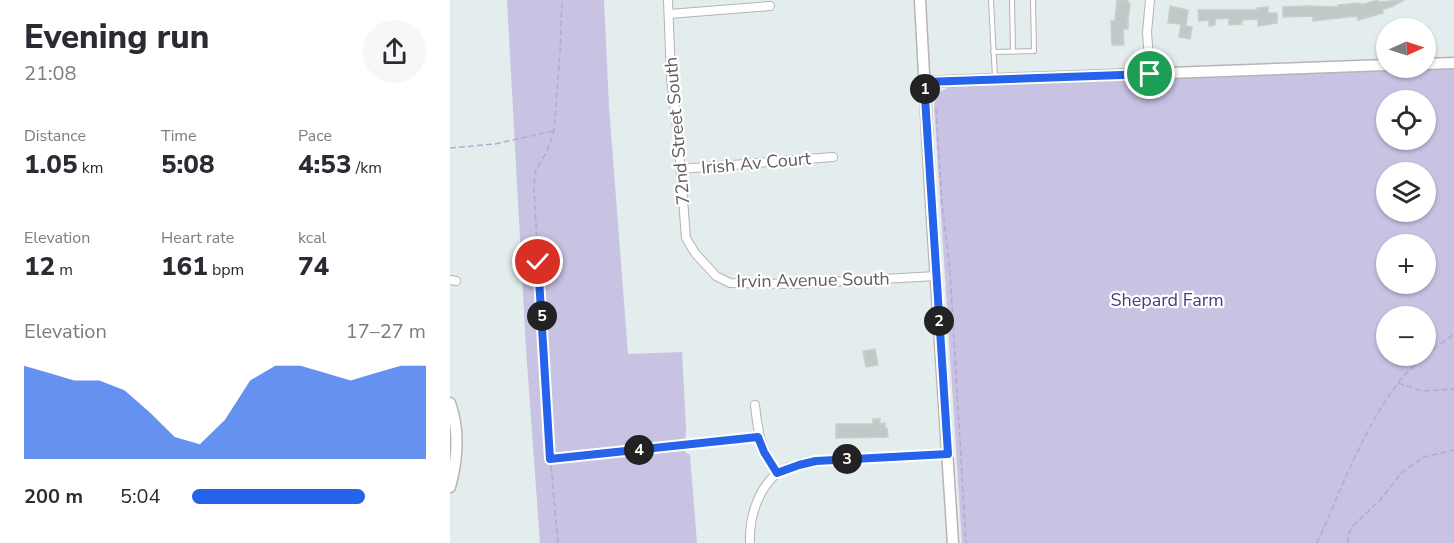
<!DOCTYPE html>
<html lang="en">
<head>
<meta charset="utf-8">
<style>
	body { margin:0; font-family:"Nunito Sans",sans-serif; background:#f7f7f7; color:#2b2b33; height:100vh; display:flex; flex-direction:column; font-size:22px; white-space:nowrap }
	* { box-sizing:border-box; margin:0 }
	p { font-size:20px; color:#7c7c81 }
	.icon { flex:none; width:33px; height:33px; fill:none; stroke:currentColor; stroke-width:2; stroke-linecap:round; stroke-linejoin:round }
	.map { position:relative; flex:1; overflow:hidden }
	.drawer { display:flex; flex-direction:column; background:#fff; width:450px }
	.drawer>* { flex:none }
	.needle { width:39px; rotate:87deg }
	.fabs { position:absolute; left:926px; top:18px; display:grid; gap:12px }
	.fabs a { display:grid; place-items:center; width:60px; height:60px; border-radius:50%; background:#fff; box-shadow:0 2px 4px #0004; font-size:30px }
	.pin { position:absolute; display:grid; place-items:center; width:51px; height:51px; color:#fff; margin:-26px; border:3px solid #fff; border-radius:50%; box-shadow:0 2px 6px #0007 }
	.km { position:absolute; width:30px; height:30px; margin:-15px; border-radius:50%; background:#222; color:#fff; font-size:16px; line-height:30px; text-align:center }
	.round { display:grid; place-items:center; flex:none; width:63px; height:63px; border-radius:32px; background:#f7f7f7 }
	.summary { display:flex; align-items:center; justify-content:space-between; height:102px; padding:0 24px }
	h1 { font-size:33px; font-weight:800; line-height:45px }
	.metrics { display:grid; grid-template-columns:repeat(3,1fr); gap:9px; height:102px; padding:6px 24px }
	.metrics div { display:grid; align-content:center }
	.metrics b { font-size:26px; font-weight:800 }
	.metrics small { font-size:16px; font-weight:400 }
	.metrics p { font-size:16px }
	.chart { height:168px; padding:12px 24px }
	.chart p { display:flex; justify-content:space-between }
	.chart svg { width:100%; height:108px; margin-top:6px; fill:#2563eb; opacity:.7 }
	ul { padding:0 24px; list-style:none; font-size:20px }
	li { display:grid; grid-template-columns:96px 72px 1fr; align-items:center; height:45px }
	li i { height:15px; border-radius:8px; background:#2563eb }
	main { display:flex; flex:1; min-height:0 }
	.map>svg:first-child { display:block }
	.green { fill:#c8c3e3; fill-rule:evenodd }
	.building { fill:#c1c9c7; stroke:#c3d1cf; stroke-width:1.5 }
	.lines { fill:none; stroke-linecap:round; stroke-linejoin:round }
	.lane-casing { stroke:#b8b2b3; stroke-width:6 }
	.street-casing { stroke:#b8b2b3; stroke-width:10 }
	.secondary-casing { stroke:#bab3b5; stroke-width:13 }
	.path { stroke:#baa7d3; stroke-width:1.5; stroke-dasharray:6 3; stroke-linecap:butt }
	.lane { stroke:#fff; stroke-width:4 }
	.street { stroke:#fff; stroke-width:8 }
	.secondary { stroke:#fff; stroke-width:10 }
	.route-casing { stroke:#fff; stroke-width:12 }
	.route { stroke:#2563eb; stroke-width:8 }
	.labels { text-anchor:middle; stroke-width:4.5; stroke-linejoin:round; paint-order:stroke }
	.street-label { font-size:18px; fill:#635c5e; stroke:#fff }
	.park-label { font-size:18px; fill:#4c3d82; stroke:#fff }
</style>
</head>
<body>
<main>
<section class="drawer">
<div class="summary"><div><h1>Evening run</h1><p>21:08</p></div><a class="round"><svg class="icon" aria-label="share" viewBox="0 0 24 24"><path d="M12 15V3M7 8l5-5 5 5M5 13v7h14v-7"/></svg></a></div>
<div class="metrics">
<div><p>Distance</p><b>1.05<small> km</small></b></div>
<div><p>Time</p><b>5:08</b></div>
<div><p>Pace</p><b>4:53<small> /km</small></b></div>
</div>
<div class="metrics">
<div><p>Elevation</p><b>12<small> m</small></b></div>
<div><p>Heart rate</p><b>161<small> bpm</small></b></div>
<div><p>kcal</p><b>74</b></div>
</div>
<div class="chart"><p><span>Elevation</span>17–27 m</p>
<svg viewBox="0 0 160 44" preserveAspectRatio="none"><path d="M0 44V6L10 9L20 12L30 12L40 16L50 25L60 35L70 38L80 28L90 12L100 6L110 6L120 9L130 12L140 9L150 6L160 6V44z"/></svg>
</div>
<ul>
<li><b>200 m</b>5:04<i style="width:74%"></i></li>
</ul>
</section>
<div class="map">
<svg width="1004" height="543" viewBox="0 0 1004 543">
	<rect width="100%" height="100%" fill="#e4eded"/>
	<path class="green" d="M57,0H154L159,106L178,354L232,352L236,427L235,452L240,455L247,543H90L76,349Z
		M1004,67V543H512L484,105L487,93L502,86ZM936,100H975V140H936ZM936,172H975V212H936ZM936,244H975V284H936ZM936,316H975V356H936Z"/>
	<path class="building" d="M667,0H678L677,3H680L679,14H678V29H673L674,45H662L661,21H665Z
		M928,0L929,2L954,0L943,6L932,10L933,13L908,20L907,16L863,21V16L833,17V7L856,6L888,7V5L910,3V5Z
		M720,6L738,10L736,26L742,27L740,39L729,37L731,24L718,23Z
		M818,7V13H827V23L808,26V19L792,20V24L779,25V18L765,19V25L759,26V20L749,21L748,10H807V8Z
		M425,349L428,365L416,367L413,351Z
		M423,419H430V424L435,423V428H437L438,437L386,438V424H423Z"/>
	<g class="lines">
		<g class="lane-casing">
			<path id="lane" d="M541,0L545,78
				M562,0L563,51
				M543,52L584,51L583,0"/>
		</g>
		<g class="street-casing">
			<path id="street" d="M218,0L221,78L228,136L236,238L245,253L266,276L280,283L345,284L486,276
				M700,0L697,32L700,74
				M219,14L320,6
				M230,169L383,157
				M0,280L6,281
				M305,405C308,434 311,449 327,473
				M300,543C299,519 307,491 326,474C336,466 354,463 366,461L498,454"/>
		</g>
		<g class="secondary-casing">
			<path id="secondary" d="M470,0L480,187L503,543
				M975,64L1004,63
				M474,82L936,65
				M0,403C10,431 8,458 0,487"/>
		</g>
		<path class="path" d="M486,109L492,203L500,272L516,543
			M0,148L45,144L103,131
			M976,355L1004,334
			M948,383L972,391L1004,389
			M101,459L302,438
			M108,543L98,432L84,189L85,172L98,149L104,131L110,53L112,0
			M867,543C893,486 925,394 975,356
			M898,543V535L902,527L930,500L953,471L974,457L1004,450"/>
		<use href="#lane" class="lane"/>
		<use href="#street" class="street"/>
		<use href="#secondary" class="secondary"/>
	</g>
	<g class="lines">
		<g class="route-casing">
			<path id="route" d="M88,262L100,459L308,437L314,452L327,473L349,465L366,461L498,454L474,82L700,74"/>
		</g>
		<use href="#route" class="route"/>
	</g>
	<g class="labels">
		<g class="street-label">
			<text transform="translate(227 131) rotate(-95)" y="6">72nd Street South</text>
			<text transform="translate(306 163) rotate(-5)" y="6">Irish Av Court</text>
			<text transform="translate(363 280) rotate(-1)" y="6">Irvin Avenue South</text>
		</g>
		<g class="park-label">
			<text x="717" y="306">Shepard Farm</text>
		</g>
	</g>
</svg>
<div class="fabs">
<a><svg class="needle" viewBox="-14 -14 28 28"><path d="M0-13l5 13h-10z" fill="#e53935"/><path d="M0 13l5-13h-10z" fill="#7c7c81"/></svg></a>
<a><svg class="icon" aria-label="locate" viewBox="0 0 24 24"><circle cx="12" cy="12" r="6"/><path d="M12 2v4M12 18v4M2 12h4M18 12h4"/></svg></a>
<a><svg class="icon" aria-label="layers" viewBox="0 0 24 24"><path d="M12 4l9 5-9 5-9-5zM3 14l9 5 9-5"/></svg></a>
<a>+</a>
<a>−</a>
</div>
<div class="pin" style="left:700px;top:74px;background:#1e9e55"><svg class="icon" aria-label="arrive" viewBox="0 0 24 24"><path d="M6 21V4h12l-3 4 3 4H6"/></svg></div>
<div class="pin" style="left:88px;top:262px;background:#d93025"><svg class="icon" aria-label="check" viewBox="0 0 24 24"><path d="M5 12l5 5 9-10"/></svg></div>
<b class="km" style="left:475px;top:89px">1</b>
<b class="km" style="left:489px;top:321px">2</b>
<b class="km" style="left:397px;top:459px">3</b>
<b class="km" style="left:189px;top:450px">4</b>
<b class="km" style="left:92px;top:316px">5</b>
</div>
</main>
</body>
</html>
